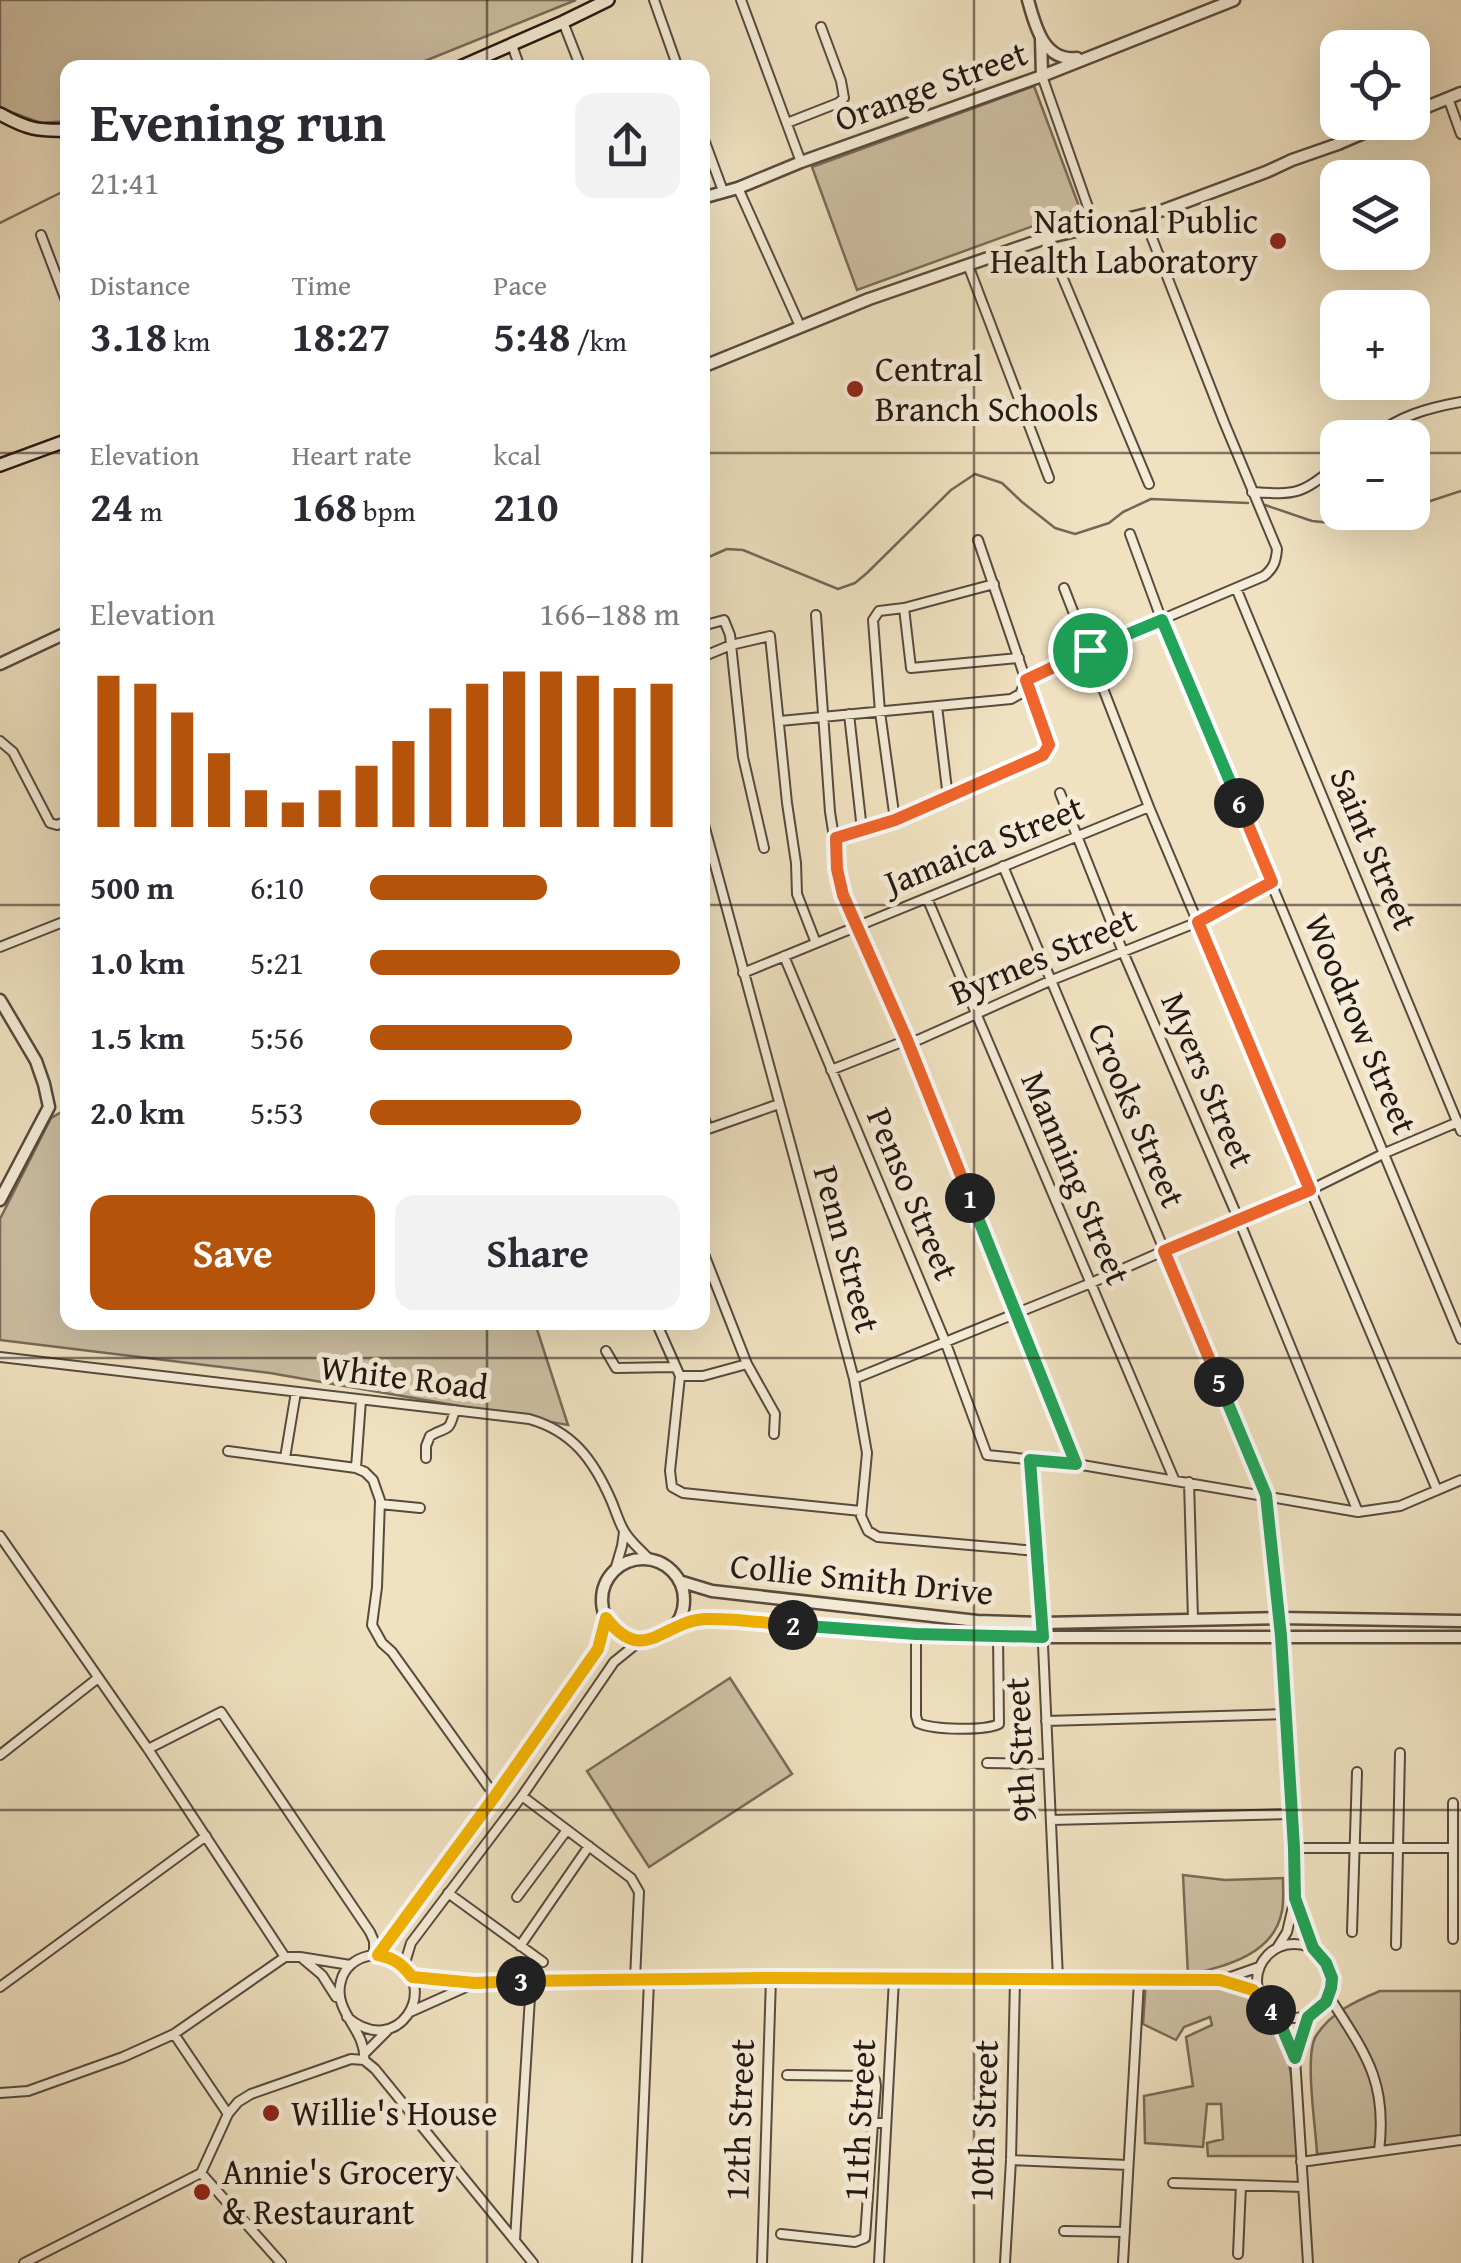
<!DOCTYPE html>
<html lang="en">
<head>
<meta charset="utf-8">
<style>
	body { margin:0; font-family:"Gentium Book Plus",serif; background:#f2f2f3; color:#2b2b33; height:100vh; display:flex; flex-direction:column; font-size:38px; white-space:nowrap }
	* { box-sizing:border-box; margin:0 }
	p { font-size:32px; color:#7c7c81 }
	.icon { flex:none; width:55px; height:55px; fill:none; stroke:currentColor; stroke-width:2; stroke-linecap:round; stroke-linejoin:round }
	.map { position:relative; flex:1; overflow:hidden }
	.panel { position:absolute; left:60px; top:60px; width:650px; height:1270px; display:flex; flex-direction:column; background:#fff; border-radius:20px; box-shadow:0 10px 40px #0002 }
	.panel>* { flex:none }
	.buttons { position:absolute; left:1320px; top:30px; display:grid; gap:20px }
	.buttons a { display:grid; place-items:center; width:110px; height:110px; border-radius:20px; background:#fff; box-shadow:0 10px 40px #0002; font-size:50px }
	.pin { position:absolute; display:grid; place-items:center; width:85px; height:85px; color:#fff; margin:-42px; border:5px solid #fff; border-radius:50%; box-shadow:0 2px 10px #0007 }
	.km { position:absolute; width:50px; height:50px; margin:-25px; border-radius:50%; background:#222; color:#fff; font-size:28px; line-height:50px; text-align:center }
	.round { display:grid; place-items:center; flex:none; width:105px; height:105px; border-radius:20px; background:#f2f2f3 }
	.head { display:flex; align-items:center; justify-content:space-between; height:170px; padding:0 30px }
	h1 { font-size:55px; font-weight:600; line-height:75px }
	.stats { display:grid; grid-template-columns:repeat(3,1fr); gap:15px; height:170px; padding:10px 30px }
	.stats div { display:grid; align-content:center }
	.stats b { font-size:42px; font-weight:600 }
	.stats small { font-size:28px; font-weight:400 }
	.stats p { font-size:28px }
	.chart { height:280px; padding:20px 30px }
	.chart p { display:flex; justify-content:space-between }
	.chart svg { width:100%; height:180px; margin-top:10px; stroke:#b45309; stroke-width:6 }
	.cta { display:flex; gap:20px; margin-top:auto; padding:20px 30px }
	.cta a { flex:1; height:115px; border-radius:20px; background:#b45309; color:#fff; font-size:40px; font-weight:600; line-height:115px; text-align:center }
	.cta a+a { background:#f2f2f3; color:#2b2b33 }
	ul { padding:0 30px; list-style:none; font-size:32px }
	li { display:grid; grid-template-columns:160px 120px 1fr; align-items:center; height:75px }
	li i { height:25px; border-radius:12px; background:#b45309 }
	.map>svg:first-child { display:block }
	.green { fill:#cdbfa3; stroke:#796b5a; stroke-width:2.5 }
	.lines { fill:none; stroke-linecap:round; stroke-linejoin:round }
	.stream { stroke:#756758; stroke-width:2.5 }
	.minor-casing { stroke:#584a3e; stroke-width:12 }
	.tertiary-casing { stroke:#584a3e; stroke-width:15 }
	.secondary-casing { stroke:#251712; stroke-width:16 }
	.minor { stroke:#f5ecd7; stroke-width:8 }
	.tertiary { stroke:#f5ecd7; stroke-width:10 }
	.secondary { stroke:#f5ecd7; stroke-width:11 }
	.split-1-casing { stroke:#fff; stroke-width:20 }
	.split-2-casing { stroke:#fff; stroke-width:20 }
	.split-3-casing { stroke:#fff; stroke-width:20 }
	.split-4-casing { stroke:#fff; stroke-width:20 }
	.split-5-casing { stroke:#fff; stroke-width:20 }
	.split-6-casing { stroke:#fff; stroke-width:20 }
	.split-7-casing { stroke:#fff; stroke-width:20 }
	.split-1 { stroke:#f0652b; stroke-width:12 }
	.split-2 { stroke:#22a559; stroke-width:12 }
	.split-3 { stroke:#f5b400; stroke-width:12 }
	.split-4 { stroke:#f5b400; stroke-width:12 }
	.split-5 { stroke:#22a559; stroke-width:12 }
	.split-6 { stroke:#f0652b; stroke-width:12 }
	.split-7 { stroke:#22a559; stroke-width:12 }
	.grid { fill:none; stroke:#251712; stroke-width:2.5; stroke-opacity:0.55 }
	.poi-dot { fill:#8f2418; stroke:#f5ecd7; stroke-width:4 }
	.labels { text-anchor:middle; stroke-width:10; stroke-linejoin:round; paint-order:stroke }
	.street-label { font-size:35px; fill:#251712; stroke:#f5ecd7 }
	.poi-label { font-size:35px; fill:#251712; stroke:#f5ecd7; text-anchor:start }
</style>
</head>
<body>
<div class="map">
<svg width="1461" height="2263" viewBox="0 0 1461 2263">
	<rect width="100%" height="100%" fill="#f0e2c1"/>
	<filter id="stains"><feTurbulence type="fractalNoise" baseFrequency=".002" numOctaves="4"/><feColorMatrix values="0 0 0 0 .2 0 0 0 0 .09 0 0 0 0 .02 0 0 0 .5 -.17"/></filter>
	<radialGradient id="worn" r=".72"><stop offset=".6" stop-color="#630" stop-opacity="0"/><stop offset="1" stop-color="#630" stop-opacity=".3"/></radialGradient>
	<path class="green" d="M0,0H576L410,67L68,68L67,121L41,123L0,108Z
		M1034,86L1080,209L857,290L812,167Z
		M67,1109L68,1322L535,1323L568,1425L270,1373L0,1340V1219L51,1118Z
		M730,1678L792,1774L649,1867L587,1771Z
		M1183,1875L1225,1880L1283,1878C1283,1889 1284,1900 1282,1911C1274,1955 1225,1966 1188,1975Z
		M1146,1980C1168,1981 1194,1979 1215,1984C1240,1989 1272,2008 1281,2033C1295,2071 1294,2116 1298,2156H1208L1207,2143L1223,2139L1221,2104H1207L1203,2147L1145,2143L1144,2096L1193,2086L1186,2037L1212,2025L1210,2017L1184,2027L1176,2040L1143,2024Z
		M1380,1991H1461V2144L1317,2154C1316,2129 1304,2055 1316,2036C1331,2012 1356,2001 1380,1991Z"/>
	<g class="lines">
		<path class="stream" d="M0,223L68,189
			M1265,505L1312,521L1341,524L1391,512
			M1412,507L1461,491
			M702,560L727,549L743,550L838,589L855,583L867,573L951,490L975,474L1002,483L1022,502L1055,528L1075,534L1109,523L1123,512L1151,499L1248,503"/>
		<g class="minor-casing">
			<path id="minor" d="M654,0L678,68
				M741,0L801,162
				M563,22L581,68
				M512,45L520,68
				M1042,76L1095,227
				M1448,98L1461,134
				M787,123L838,103L844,98L841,81L821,27
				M702,134L723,191
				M738,188L800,326
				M41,235L68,306
				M1046,238L1149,484
				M968,265L1049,478
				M1372,438C1398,416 1428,408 1461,402
				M1252,492C1300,495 1300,494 1338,465
				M1130,534L1162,621L1461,1339
				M1064,588L1149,807L1437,1490
				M1236,588L1461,1131
				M904,608L911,668L1019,658
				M816,615L830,812L843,895L907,1040L1076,1464
				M702,626L724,620L730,635L743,757L764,848
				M702,657L731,645L770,636L787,803L796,863L797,894L816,943
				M937,706L948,798
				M849,714L862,830
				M780,721L1011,699L1020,694L1026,680L1090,650L1264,576C1274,568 1276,561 1277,549L1224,422L1152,238L1148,214
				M0,741L13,752L50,823L57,825L68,821
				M1060,793L1123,952L1238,1218L1358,1512
				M702,817L854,1379L867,1453L861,1516L868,1531L878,1537L1037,1551
				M895,820L880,712L873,620L879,611L904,608L994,584
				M835,838L895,820L1043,755L1049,748L978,540
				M1003,866L1267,1495L1281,1636L1295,1848V1898L1287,1932L1277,1948
				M927,898L1174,1479
				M0,947L68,920
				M784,956L945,1341L987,1455L1076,1464L1358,1512L1400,1506L1461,1480
				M743,973L1149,807
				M831,1070L907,1040H918L1052,980L1198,922L1272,882
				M702,1112L708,1129L779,1104
				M702,1249L747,1364L775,1414L774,1434
				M656,1322L680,1376L670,1471L672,1487L683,1493L861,1511
				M606,1351L616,1368L675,1367
				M0,1357L529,1419C572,1431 593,1459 611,1500C615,1509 618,1520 623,1529C629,1541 641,1550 649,1559
				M680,1376H703L747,1364
				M854,1379L1091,1283L1238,1218L1310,1190L1385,1153L1458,1122
				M228,1451L356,1468L365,1472L373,1480L380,1500L377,1587L372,1625L382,1643L392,1652L495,1796
				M285,1458L296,1392
				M426,1458V1446L430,1436C448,1425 448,1435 455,1410
				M1030,1460L1042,1623L1058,1979
				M356,1468L361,1400
				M1189,1482L1193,1619
				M380,1504L420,1508
				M0,1536L148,1749L285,1957
				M615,1570L622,1546L624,1532
				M916,1634V1716L918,1723C934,1730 984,1731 999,1724L998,1635
				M1046,1721L1285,1714
				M148,1749L221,1712L370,1932L374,1941V1955
				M0,1755L98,1678
				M987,1763L1048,1764
				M522,1796L631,1878L639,1892L635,1979
				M1051,1820L1292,1814
				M1295,1848H1453
				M448,1893L543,1962
				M517,1897L567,1830
				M1296,1903L1313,1948
				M1352,1932L1357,1772
				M1453,1939V1803
				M1257 1981a37 37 0 1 1 74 0a37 37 0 1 1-74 0Z
				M1396,1945L1400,1753
				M520,1946L589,1846
				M378,1955L495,1796L597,1649L606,1618
				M285,1957H300L350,1965
				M303,1959L322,1975L336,1997
				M404,1966L411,1943L522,1796L614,1662L640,1641
				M1225,1979L1259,1967
				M475,1983L771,1978L1220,1980L1244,1986L1259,1995
				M0,1987L206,1836
				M1328,1995C1364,2052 1388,2080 1379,2151
				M410,2012L475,1983L412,1977
				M1277,2016L1295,2058L1308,2263
				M347,2017C398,2060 440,1988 397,1961C388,1956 378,1954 368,1956C355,1959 344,1968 341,1981C332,2012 367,2030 364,2060
				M174,2034L228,2114
				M365,2053L387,2031
				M1295,2058L1308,2017
				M364,2060L375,2069L533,2263
				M787,2075L871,2076L875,2080L876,2086L873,2123
				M0,2093L28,2091L123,2057L174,2034L285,1957
				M1011,2160L1128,2165
				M1301,2162L1461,2140
				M201,2173L281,2263
				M1173,2183L1303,2187
				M1064,2231L1125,2232
				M781,2234L855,2242L865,2238L873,2123H886
				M515,2240L531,1981
				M1238,2254L1241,2185
				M24,2263L201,2173L228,2114L238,2102L251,2094L351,2059L364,2060
				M637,2263L649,1981
				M762,2263L771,1978
				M879,2263L894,1979
				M1005,2263L1011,2160L1015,1980
				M1123,2263L1139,1981"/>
		</g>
		<g class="tertiary-casing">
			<path id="tertiary" d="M1028,0C1035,26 1044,62 1077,58
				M1041,38L1042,76
				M1412,113L1461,93
				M702,198L738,188L801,162L1042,76L1234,0
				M702,367L869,299L1046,238L1164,210L1266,172L1292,160L1338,144L1389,122
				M0,664L68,632
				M0,1000L36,1061L44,1084L49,1107L0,1200
				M602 1600a41 41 0 1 1 82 0a41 41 0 1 1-82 0Z
				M679,1581L712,1591L977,1621L1042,1623L1279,1618L1461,1621
				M675,1625L703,1619L916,1634L1043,1637H1461"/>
		</g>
		<g class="secondary-casing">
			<path id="secondary" d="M458,68L563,22L608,0
				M0,114C27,129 37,131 68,130
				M0,465L68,440"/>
		</g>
		<use href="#minor" class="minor"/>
		<use href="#tertiary" class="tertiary"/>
		<use href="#secondary" class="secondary"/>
	</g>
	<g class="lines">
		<g class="split-1-casing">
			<path id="split-1" d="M970,1198L907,1040L843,895L837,869L836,838L895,820L1043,755L1049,745L1026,680L1090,650"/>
		</g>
		<g class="split-2-casing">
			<path id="split-2" d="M793,1625L916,1634L1043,1637L1030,1460L1076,1464L970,1198"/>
		</g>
		<g class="split-3-casing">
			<path id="split-3" d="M521,1981L475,1983L412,1977C402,1964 394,1958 378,1955L495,1796L598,1649L606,1618C644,1667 663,1621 705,1619C733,1618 764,1623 793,1625"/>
		</g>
		<g class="split-4-casing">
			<path id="split-4" d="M521,1981L771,1978L1220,1980L1253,1990L1271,2010"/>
		</g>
		<g class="split-5-casing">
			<path id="split-5" d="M1219,1382L1266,1495L1281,1636L1294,1848L1295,1898L1313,1948L1326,1963L1332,1978L1331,1988L1326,2002L1308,2017L1295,2058L1277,2016L1271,2010"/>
		</g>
		<g class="split-6-casing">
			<path id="split-6" d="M1219,1382L1164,1251L1310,1190L1198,922L1272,882L1239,803"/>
		</g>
		<g class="split-7-casing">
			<path id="split-7" d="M1090,650L1162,620L1239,803"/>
		</g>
		<use href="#split-1" class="split-1"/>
		<use href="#split-2" class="split-2"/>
		<use href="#split-3" class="split-3"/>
		<use href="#split-4" class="split-4"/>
		<use href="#split-5" class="split-5"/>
		<use href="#split-6" class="split-6"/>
		<use href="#split-7" class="split-7"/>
	</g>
	<path class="grid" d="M487,0V68M974,0V2263M0,453H68M702,453H1338M1412,453H1461M0,905H68M702,905H1461M487,1322V2263M0,1358H1461M0,1810H1461"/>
	<g class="poi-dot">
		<circle cx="1278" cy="241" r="10"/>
		<circle cx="855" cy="389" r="10"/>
		<circle cx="271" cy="2113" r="10"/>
		<circle cx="202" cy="2192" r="10"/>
	</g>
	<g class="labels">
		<g class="street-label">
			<text transform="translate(931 86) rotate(-20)" y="12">Orange Street</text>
			<text transform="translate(984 845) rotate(-22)" y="12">Jamaica Street</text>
			<text transform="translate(1374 849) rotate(67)" y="12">Saint Street</text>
			<text transform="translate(1043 956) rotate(-23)" y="12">Byrnes Street</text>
			<text transform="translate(1361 1024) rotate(67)" y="12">Woodrow Street</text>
			<text transform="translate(1208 1080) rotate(67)" y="12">Myers Street</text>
			<text transform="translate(1137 1115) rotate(67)" y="12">Crooks Street</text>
			<text transform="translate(1076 1178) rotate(67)" y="12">Manning Street</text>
			<text transform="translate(913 1194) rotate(67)" y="12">Penso Street</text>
			<text transform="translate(847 1249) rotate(75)" y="12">Penn Street</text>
			<text transform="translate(404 1377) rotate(7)" y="12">White Road</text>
			<text transform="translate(862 1579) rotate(6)" y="12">Collie Smith Drive</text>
			<text transform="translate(1020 1750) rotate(-93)" y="12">9th Street</text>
			<text transform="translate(739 2120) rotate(-88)" y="12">12th Street</text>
			<text transform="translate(859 2120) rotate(-87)" y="12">11th Street</text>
			<text transform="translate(983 2121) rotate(-88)" y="12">10th Street</text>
		</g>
		<g class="poi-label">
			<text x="1258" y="233" text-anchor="end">National Public<tspan x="1258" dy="40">Health Laboratory</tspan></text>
			<text x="875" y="381">Central<tspan x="875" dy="40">Branch Schools</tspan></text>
			<text x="291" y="2125">Willie's House</text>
			<text x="222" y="2184">Annie's Grocery<tspan x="222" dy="40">&amp; Restaurant</tspan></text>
		</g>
	</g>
	<rect width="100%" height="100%" filter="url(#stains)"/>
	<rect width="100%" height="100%" fill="url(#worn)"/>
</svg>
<div class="buttons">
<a><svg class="icon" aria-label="locate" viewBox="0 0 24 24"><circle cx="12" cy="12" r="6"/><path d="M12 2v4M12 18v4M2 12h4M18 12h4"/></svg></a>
<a><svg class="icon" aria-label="layers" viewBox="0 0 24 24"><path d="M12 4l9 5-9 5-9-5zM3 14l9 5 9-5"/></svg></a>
<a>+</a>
<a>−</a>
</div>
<div class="pin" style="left:1090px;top:650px;background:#1e9e55"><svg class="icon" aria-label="arrive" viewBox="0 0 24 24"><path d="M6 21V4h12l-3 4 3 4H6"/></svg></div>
<b class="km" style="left:970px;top:1198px">1</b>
<b class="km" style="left:793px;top:1625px">2</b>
<b class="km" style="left:521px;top:1981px">3</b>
<b class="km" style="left:1271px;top:2010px">4</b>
<b class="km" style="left:1219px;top:1382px">5</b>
<b class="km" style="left:1239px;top:803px">6</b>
<section class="panel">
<div class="head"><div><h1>Evening run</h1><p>21:41</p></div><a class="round"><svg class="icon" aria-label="share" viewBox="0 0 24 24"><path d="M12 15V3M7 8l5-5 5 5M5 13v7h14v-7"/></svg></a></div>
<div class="stats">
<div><p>Distance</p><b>3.18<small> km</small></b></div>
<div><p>Time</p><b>18:27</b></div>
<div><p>Pace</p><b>5:48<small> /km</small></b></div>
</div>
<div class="stats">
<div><p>Elevation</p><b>24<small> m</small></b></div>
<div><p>Heart rate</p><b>168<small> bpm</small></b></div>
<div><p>kcal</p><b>210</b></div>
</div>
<div class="chart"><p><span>Elevation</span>166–188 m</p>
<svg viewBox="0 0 160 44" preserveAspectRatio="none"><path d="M5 44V7M15 44V9M25 44V16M35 44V26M45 44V35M55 44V38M65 44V35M75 44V29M85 44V23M95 44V15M105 44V9M115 44V6M125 44V6M135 44V7M145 44V10M155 44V9"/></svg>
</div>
<ul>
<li><b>500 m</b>6:10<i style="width:57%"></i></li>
<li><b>1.0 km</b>5:21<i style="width:100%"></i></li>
<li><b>1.5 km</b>5:56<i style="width:65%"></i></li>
<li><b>2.0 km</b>5:53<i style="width:68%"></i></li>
</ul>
<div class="cta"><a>Save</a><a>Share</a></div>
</section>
</div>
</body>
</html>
